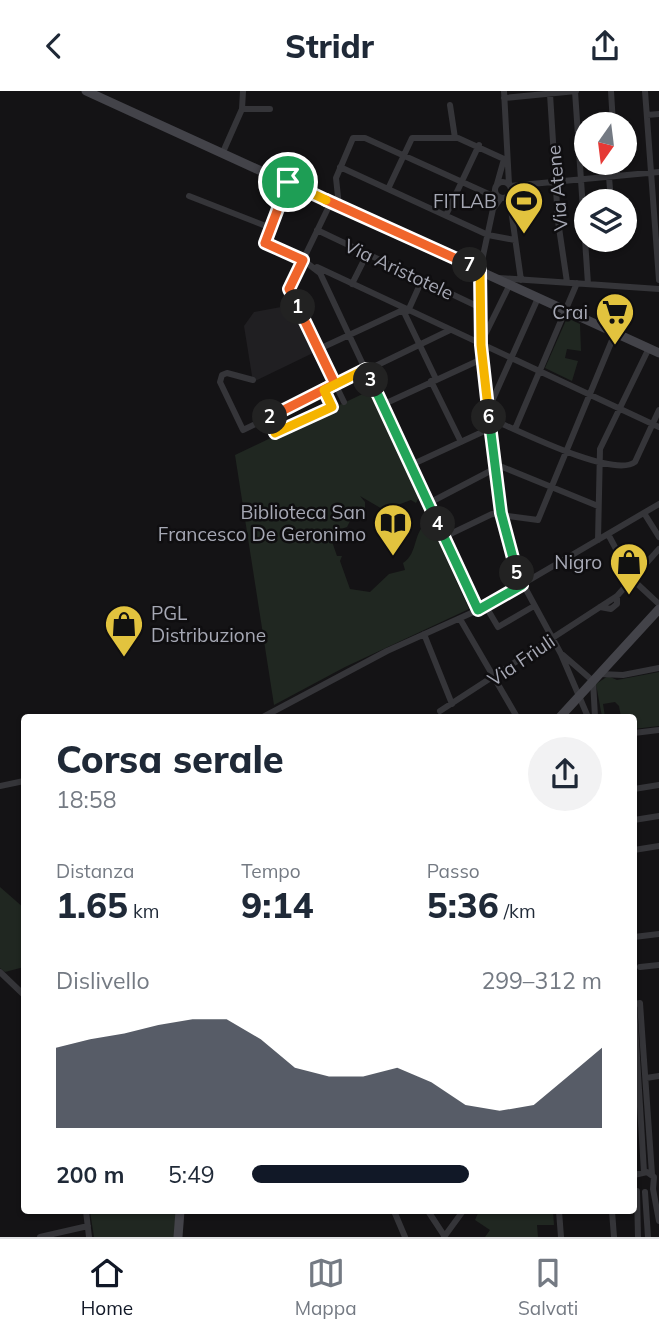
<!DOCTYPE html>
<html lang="it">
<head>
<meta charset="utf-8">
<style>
	body { margin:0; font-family:Mulish,sans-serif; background:#f2f2f3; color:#1f2937; height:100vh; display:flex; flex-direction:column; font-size:26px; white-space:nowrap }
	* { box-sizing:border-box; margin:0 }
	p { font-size:23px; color:#747a83 }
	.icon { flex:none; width:38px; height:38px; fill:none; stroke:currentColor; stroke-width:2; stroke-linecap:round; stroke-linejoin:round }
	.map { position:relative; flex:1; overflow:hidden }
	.side { position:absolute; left:21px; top:623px; width:616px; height:500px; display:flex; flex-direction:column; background:#fff; border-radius:7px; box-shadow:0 2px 5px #0004 }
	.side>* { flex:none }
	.needle { width:46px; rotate:194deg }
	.tools { position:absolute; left:574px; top:21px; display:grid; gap:14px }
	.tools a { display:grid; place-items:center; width:63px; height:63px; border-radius:50%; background:#fff; box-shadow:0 2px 5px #0004; font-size:35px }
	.pin { position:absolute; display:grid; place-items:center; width:60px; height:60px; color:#fff; margin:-30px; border:4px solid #fff; border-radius:50%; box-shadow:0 2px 7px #0007 }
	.km { position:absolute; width:35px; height:35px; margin:-18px; border-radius:50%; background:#222; color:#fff; font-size:19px; line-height:35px; text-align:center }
	.round { display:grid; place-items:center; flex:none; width:74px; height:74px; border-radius:37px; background:#f2f2f3 }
	.summary { display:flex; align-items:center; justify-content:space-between; height:119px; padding:0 35px }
	h1 { font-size:38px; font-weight:800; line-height:52px }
	.figures { display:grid; grid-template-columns:repeat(3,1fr); gap:10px; height:119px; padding:7px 35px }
	.figures div { display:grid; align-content:center }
	.figures b { font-size:35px; font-weight:800 }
	.figures small { font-size:19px; font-weight:400 }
	.figures p { font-size:19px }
	.chart { height:196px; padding:14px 35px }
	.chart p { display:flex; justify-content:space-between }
	.chart svg { width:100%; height:126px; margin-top:7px; fill:#111827; opacity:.7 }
	ul { padding:0 35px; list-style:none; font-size:23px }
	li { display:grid; grid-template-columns:112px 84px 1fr; align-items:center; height:52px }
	li i { height:18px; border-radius:9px; background:#111827 }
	header { display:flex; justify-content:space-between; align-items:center; height:91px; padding:0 35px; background:#fff; font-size:32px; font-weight:800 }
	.tab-bar { display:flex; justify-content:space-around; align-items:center; height:98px; border-top:2px solid #e0e1e3; background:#fff; font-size:19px; color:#747a83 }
	.tab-bar a { display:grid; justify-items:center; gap:4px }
	.tab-bar .active { color:#111827 }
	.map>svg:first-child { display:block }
	.built { fill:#201f22 }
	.green { fill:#202721 }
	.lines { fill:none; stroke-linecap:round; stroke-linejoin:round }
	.street { stroke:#353539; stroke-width:6 }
	.secondary { stroke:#434349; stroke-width:9 }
	.split-1-casing { stroke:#fff; stroke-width:14 }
	.split-2-casing { stroke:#fff; stroke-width:14 }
	.split-3-casing { stroke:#fff; stroke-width:14 }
	.split-4-casing { stroke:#fff; stroke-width:14 }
	.split-5-casing { stroke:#fff; stroke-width:14 }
	.split-6-casing { stroke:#fff; stroke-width:14 }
	.split-7-casing { stroke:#fff; stroke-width:14 }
	.split-8-casing { stroke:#fff; stroke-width:14 }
	.split-9-casing { stroke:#fff; stroke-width:14 }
	.split-1 { stroke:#f0652b; stroke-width:9 }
	.split-2 { stroke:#f0652b; stroke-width:9 }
	.split-3 { stroke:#f5b400; stroke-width:9 }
	.split-4 { stroke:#22a559; stroke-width:9 }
	.split-5 { stroke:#22a559; stroke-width:9 }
	.split-6 { stroke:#22a559; stroke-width:9 }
	.split-7 { stroke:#f5b400; stroke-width:9 }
	.split-8 { stroke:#f0652b; stroke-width:9 }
	.split-9 { stroke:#f5b400; stroke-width:9 }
	.labels { text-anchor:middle; stroke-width:5; stroke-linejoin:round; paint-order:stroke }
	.street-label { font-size:19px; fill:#a6a8b4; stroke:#0f0e10 }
	.poi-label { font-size:19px; fill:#a6a8b4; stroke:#0f0e10; text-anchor:end }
</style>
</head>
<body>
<header><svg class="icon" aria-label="back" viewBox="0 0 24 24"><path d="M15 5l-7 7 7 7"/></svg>Stridr<svg class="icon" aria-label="share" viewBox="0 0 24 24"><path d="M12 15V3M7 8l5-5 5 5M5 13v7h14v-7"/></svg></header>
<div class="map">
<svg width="659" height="1146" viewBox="0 0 659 1146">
	<rect width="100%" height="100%" fill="#141315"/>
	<path class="built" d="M292,214L315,261L253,291L244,235L254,221Z"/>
	<path class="green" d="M567,227L580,233L581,260L567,258L565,267L578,270L572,290L545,277Z
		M375,297L414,380L408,383L419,406L416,412L411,409L384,419L360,405L365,411V418L349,423L350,430L347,436L329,442L337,465H342L340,470L350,498L370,501L389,483L405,479L403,472C419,462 412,440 429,430L469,518L345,576L274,614L235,364Z
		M659,581V635L634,638V626H621L619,615L615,611L603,613L605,626H602L596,593L608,585L617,589Z
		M0,796L24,817V876L5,881L0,877Z
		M90,1120H180L177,1146H94Z
		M479,1120H553L554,1134H537L538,1146H485L490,1139L475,1129Z"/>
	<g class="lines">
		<path class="street" d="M504,0L509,93
			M575,0L588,193
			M611,0L613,33
			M645,0L659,189
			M550,3L558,130L567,191
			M504,7L576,0
			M450,14L455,47
			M242,18H270
			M647,24L659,23
			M223,61L242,18L243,0
			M616,72L617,85
			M340,76L488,144L515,149
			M609,86L611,110
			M495 99a8 8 0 1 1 16 0a8 8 0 1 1-16 0Z
			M288,91L265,151L303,169L320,182L478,519
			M497,93L504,68
			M510,95L659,81
			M388,98L412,47H458L504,68
			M494,102L493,118L501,107
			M509,104L521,189
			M189,105L271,137
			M331,111L289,198L344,311
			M339,115L336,87L353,47H365L493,105
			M493,118L480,179L481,254L501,422L516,480L561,563L588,626
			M446,124L479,54
			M625,130H629
			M317,139L481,217
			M317,176L659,336
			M499,187L659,198
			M352,193L367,163
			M402,217L436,288
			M408,220L422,189
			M481,252L510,193
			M319,258L403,219
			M253,289L227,282L222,284L220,291L243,339L450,239
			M431,290L461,351
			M382,314L482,268
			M489,317L538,207
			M268,327L275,342L332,316L324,299
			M489,327C515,338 613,388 635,371L659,319
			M515,338L577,192
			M495,373L598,415
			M411,374L491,337
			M429,412L496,377
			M644,422L659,446
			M608,443L632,488L659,513
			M444,446L492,423L538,429L615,242
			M598,449L600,358L649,257
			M485,514L498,536L534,515
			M600,516L611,518L617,513V505
			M460,528L517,626
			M424,543L452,613
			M563,564L593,590L595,626
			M600,583L623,584L659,577
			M440,620L617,505L659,458
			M263,626L387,560L478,519L659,413
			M634,642L659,639
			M0,695L24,690
			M634,698L659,694
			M634,729L659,725
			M634,759L659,755
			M634,846L659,843
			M640,876L659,874
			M0,881L24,904
			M634,913L640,912L652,1083
			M634,917L644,1081
			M646,987L659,985
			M634,1084L647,1081L654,1086L653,1098L659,1130
			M637,1100L638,1146
			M645,1101L648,1146
			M86,1120L89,1146
			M394,1120L405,1146
			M428,1120L445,1146
			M559,1120L561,1146
			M612,1120L614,1146
			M40,1146L88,1135
			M444,1146L463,1120"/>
		<path class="secondary" d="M86,0L659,262
			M560,626L659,518
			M178,1146L180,1120"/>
	</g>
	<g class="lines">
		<g class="split-1-casing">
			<path id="split-1" d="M288,91L265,152L303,169L289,198L298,216"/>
		</g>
		<g class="split-2-casing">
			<path id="split-2" d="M270,326L335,293L298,216"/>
		</g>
		<g class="split-3-casing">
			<path id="split-3" d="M270,326L275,342L332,316L324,299L366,278L371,289"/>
		</g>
		<g class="split-4-casing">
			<path id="split-4" d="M371,289L438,433"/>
		</g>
		<g class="split-5-casing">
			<path id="split-5" d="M438,433L478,519L522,494L517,482"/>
		</g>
		<g class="split-6-casing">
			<path id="split-6" d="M489,326L501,422L517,482"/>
		</g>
		<g class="split-7-casing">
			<path id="split-7" d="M470,174L480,179L481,254L489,326"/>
		</g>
		<g class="split-8-casing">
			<path id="split-8" d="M326,109L470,174"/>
		</g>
		<g class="split-9-casing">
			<path id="split-9" d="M288,91L326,109"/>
		</g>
		<use href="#split-1" class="split-1"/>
		<use href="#split-2" class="split-2"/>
		<use href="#split-3" class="split-3"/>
		<use href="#split-4" class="split-4"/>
		<use href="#split-5" class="split-5"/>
		<use href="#split-6" class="split-6"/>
		<use href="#split-7" class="split-7"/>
		<use href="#split-8" class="split-8"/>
		<use href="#split-9" class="split-9"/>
	</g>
	<defs>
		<g id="stadium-pin" transform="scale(2.0125)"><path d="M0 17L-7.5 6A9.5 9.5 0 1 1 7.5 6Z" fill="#e2c33e" stroke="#0f0e10"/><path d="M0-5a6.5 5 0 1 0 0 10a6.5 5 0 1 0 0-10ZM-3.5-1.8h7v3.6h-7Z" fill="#111"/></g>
		<g id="supermarket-pin" transform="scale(2.0125)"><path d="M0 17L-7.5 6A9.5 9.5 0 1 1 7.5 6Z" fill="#e2c33e" stroke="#0f0e10"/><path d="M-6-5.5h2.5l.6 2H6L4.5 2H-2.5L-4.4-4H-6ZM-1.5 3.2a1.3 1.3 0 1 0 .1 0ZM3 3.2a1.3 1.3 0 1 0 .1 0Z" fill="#111"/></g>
		<g id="library-pin" transform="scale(2.0125)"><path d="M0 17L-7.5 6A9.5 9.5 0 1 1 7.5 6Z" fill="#e2c33e" stroke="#0f0e10"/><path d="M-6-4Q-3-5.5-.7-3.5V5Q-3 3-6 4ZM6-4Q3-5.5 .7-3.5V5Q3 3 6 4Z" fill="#111"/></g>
		<g id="shop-pin" transform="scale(2.0125)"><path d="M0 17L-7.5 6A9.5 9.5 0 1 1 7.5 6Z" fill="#e2c33e" stroke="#0f0e10"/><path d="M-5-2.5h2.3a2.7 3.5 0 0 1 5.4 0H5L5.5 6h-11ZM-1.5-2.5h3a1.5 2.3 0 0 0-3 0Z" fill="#111"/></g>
	</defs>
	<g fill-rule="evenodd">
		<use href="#stadium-pin" x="524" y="110"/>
		<use href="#supermarket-pin" x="615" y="221"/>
		<use href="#library-pin" x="393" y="432"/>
		<use href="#shop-pin" x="629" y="471"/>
		<use href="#shop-pin" x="124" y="533"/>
	</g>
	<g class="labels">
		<g class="street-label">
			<text transform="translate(557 97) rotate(-95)" y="7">Via Atene</text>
			<text transform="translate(399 178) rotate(25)" y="7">Via Aristotele</text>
			<text transform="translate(521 569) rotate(-34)" y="7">Via Friuli</text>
		</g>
		<g class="poi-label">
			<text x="497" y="117">FITLAB</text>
			<text x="588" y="228">Crai</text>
			<text x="366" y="428">Biblioteca San<tspan x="366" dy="22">Francesco De Geronimo</tspan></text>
			<text x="602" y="478">Nigro</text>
			<text x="151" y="529" text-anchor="start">PGL<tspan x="151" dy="22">Distribuzione</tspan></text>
		</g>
	</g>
</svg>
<div class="tools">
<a><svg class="needle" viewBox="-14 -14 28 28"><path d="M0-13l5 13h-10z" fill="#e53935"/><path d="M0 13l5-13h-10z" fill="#747a83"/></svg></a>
<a><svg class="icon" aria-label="layers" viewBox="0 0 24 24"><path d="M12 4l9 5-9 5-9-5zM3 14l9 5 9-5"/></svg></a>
</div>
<div class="pin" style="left:288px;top:91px;background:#1e9e55"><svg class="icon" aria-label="arrive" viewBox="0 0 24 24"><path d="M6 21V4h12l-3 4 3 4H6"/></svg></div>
<b class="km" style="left:298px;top:216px">1</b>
<b class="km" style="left:270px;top:326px">2</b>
<b class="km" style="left:371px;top:289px">3</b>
<b class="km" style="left:438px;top:433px">4</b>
<b class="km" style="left:517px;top:482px">5</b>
<b class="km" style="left:489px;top:326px">6</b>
<b class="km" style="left:470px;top:174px">7</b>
<section class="side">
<div class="summary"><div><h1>Corsa serale</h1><p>18:58</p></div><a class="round"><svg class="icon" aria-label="share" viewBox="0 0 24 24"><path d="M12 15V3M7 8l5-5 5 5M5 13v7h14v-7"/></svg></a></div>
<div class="figures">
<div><p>Distanza</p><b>1.65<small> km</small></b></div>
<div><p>Tempo</p><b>9:14</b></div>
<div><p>Passo</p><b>5:36<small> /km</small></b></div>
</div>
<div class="chart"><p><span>Dislivello</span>299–312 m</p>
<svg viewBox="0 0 160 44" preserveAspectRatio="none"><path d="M0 44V16L10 13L20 11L30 8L40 6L50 6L60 13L70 23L80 26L90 26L100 23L110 28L120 36L130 38L140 36L150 26L160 16V44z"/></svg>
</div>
<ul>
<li><b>200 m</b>5:49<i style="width:62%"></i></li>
</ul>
</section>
</div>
<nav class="tab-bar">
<a class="active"><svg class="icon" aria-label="home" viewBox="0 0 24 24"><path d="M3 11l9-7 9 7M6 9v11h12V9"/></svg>Home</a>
<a><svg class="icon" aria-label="map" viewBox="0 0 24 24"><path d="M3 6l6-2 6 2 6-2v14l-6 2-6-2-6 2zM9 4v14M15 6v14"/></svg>Mappa</a>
<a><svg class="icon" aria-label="saved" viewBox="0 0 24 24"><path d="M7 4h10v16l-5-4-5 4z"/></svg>Salvati</a>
</nav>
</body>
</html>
